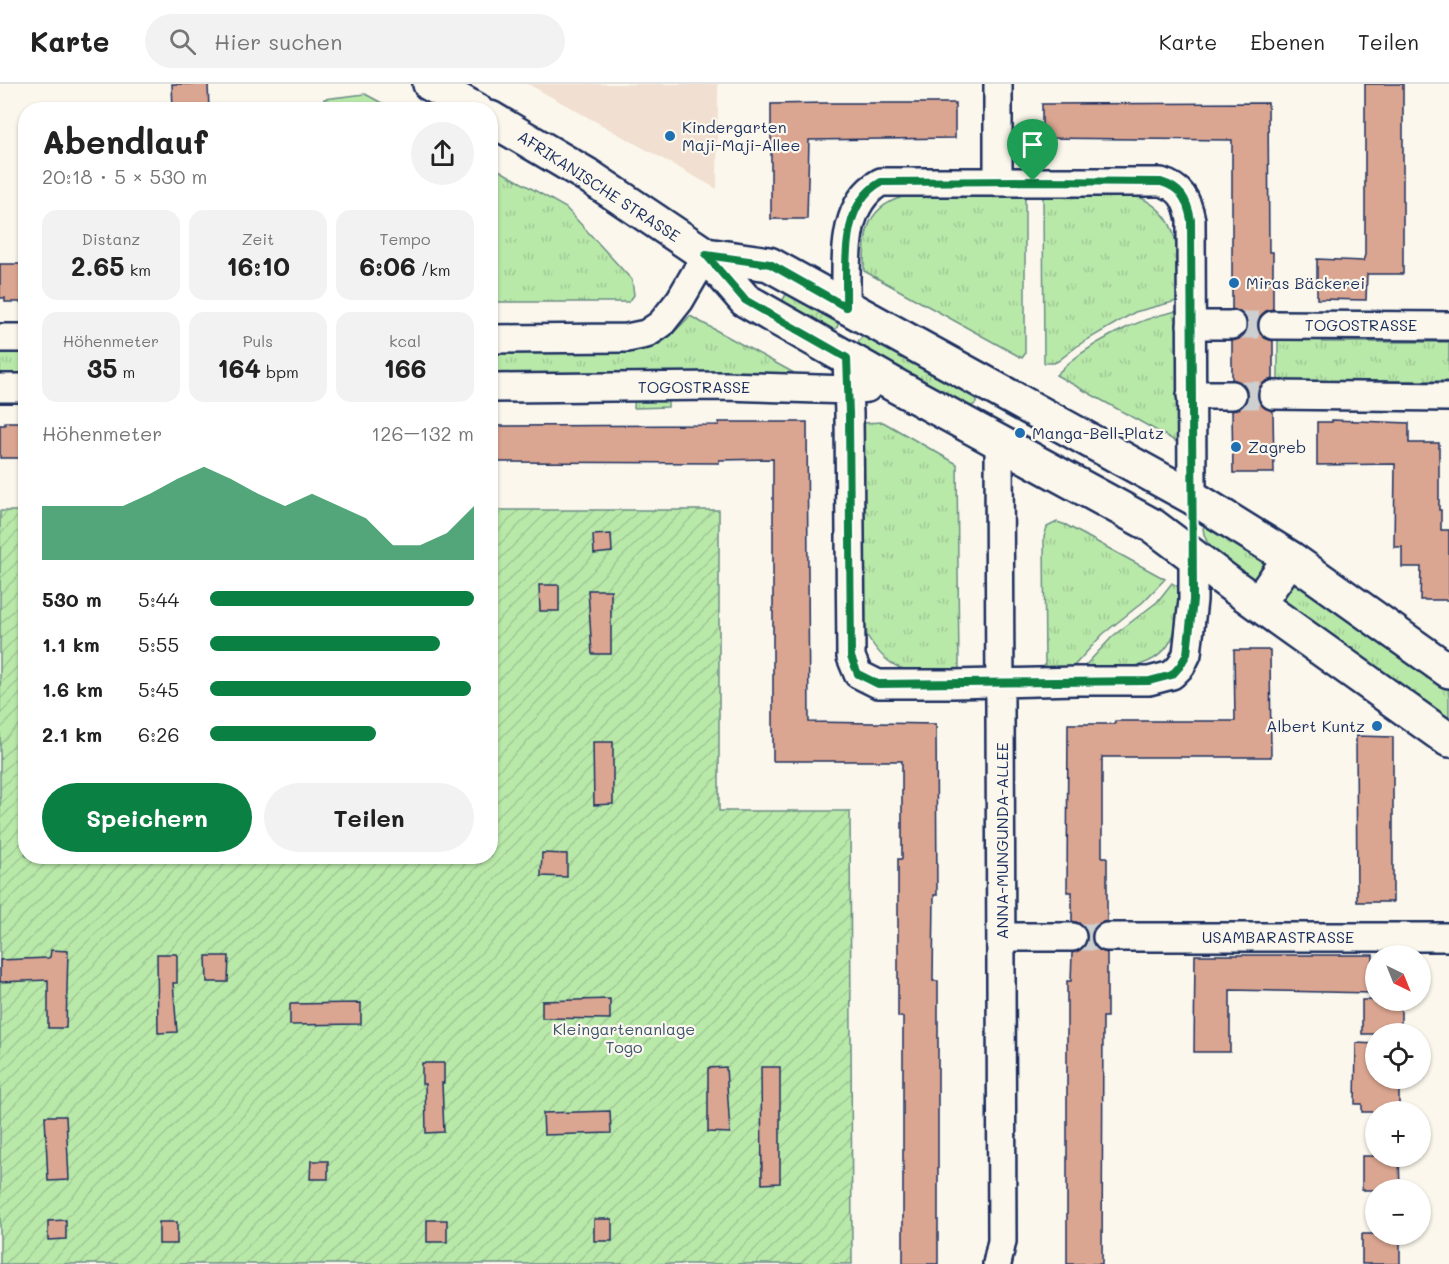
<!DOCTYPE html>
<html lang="de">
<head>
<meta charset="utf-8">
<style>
	body { margin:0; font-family:Mali,sans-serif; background:#f2f2f2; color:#222; height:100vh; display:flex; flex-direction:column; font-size:22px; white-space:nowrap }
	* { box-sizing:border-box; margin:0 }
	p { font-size:20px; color:#767676 }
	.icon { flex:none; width:33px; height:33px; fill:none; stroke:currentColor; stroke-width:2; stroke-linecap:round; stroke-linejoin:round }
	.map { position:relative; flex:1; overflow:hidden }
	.sheet { position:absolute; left:18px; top:18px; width:480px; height:762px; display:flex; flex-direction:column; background:#fff; border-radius:24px; box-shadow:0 2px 4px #0004 }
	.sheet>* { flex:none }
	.needle { width:39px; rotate:137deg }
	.fabs { position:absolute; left:1365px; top:861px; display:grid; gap:12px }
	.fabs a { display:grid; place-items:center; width:66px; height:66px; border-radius:50%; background:#fff; box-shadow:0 2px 4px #0004; font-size:30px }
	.pin { position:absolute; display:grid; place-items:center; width:51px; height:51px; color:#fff; margin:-62px -26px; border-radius:50% 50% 50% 0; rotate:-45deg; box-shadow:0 0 6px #0007 }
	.pin .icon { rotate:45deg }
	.round { display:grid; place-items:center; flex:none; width:63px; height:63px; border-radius:32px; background:#f2f2f2 }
	.head { display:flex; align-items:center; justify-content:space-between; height:102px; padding:0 24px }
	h1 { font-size:33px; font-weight:800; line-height:45px }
	.metrics { display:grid; grid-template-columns:repeat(3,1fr); gap:9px; height:102px; padding:6px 24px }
	.metrics div { display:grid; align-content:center; border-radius:15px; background:#f2f2f2; text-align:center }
	.metrics b { font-size:26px; font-weight:800 }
	.metrics small { font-size:16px; font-weight:400 }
	.metrics p { font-size:16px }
	.chart { height:168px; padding:12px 24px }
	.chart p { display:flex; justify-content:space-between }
	.chart svg { width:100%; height:108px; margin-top:6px; fill:#0b8043; opacity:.7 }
	.cta { display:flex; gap:12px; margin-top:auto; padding:12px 24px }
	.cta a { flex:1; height:69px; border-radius:36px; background:#0b8043; color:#fff; font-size:24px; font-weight:800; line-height:69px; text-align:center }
	.cta a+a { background:#f2f2f2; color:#222 }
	ul { padding:0 24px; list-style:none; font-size:20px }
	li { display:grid; grid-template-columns:96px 72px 1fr; align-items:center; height:45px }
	li i { height:15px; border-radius:8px; background:#0b8043 }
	header { display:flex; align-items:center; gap:36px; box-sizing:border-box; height:84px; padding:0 30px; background:#fff; border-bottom:2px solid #e0e0e0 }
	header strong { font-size:28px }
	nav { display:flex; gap:33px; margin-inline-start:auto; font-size:21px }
	.search { width:420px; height:54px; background:#f2f2f2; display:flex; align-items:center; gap:15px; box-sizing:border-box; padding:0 21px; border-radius:33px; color:#767676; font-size:22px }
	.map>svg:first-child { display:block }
	.built { fill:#f1dfd1 }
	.grass { fill:url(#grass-tufts); stroke:#6a8c84; stroke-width:1.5 }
	.garden { fill:url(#garden-furrows); stroke:#6a8c84; stroke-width:1.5 }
	.building { fill:#dba691; stroke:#1b2f5e; stroke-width:1.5 }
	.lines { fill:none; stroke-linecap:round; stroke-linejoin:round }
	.minor-tunnel { stroke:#cecfd0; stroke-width:27; stroke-dasharray:27 14; stroke-linecap:butt }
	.minor-casing { stroke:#1b2f5e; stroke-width:32 }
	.tertiary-casing { stroke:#1b2f5e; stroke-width:38 }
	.minor { stroke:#fbf7ec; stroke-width:27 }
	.tertiary { stroke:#fbf7ec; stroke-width:33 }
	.route-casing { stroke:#fff; stroke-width:12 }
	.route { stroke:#0b8043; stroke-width:8 }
	.poi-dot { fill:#1f6fb2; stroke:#fbf7ec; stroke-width:2 }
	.labels { text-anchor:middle; stroke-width:4.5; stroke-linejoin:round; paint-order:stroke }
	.poi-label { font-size:16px; fill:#1b2f5e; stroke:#fbf7ec; text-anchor:start }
	.street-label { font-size:16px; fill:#1b2f5e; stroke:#fbf7ec }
	.park-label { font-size:16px; fill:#3b546d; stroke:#fbf7ec }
</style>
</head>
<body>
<header>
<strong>Karte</strong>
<div class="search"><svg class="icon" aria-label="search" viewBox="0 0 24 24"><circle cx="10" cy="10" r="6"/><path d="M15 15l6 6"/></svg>Hier suchen</div>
<nav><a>Karte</a><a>Ebenen</a><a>Teilen</a></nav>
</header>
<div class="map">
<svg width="1449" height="1180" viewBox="0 0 1449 1180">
	<defs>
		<pattern id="grass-tufts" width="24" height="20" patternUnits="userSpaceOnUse" patternTransform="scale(1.5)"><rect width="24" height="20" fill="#b9e9a9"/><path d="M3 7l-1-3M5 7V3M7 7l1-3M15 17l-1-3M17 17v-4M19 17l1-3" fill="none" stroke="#9ec894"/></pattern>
		<pattern id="garden-furrows" width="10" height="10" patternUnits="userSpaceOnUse" patternTransform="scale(1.5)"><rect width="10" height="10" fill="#b9e9a9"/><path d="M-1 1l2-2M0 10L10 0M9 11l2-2" fill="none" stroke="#9ec894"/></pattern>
	</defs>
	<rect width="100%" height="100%" fill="#fbf7ec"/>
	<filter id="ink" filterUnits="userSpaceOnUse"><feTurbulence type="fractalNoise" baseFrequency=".0167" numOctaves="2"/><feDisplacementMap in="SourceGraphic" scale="12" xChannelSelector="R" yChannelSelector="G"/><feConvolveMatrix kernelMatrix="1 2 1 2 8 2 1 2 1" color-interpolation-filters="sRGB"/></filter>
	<g filter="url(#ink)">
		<path class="built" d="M528,0H718L717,105Z"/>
		<path class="grass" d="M365,10L393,25H322L324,15Z
			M490,81L566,124L632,196L634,211L629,218H491Z
			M1133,110C1186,132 1176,168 1177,217L1135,228L1080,260L1058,277L1054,279H1044L1043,111Z
			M910,111H1025V270L1022,274L864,187C864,148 865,121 910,111Z
			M788,207L839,237L837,244L831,246L781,219Z
			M1177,227V358L1056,291C1085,261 1136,235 1177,227Z
			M690,232L794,289H491L490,269L633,268C661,265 671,251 690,232Z
			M865,251L973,310L976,315V319L972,322L966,321L862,264L858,259L859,256Z
			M1278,253H1322V258H1449V297H1315V302H1278Z
			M0,268H25V289H0Z
			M635,311L668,313V323L634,324Z
			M883,338L957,380L959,586C911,587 892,595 865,548L863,339Z
			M1057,438L1066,441L1165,495L1143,518L1103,550L1071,585H1045L1044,453L1047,443Z
			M1208,440L1273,475L1257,498C1239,485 1204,469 1203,444Z
			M1293,493L1449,599V634L1283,516L1281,510Z
			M1172,499L1178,503C1178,516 1180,531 1176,544C1163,589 1119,585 1082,585L1113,552L1157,518Z"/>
		<path class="garden" d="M491,426H719V727H850L852,1180H0V427H25L26,772H490Z"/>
		<path class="building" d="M172,0H208L209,26H173Z
			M1365,0H1403V190H1367L1366,216L1317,215V175L1363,177L1365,171Z
			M826,19H955V54L809,56L807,135H771V20Z
			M1268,19L1269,168H1273V225L1266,227L1260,233L1257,242L1260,249L1265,254L1273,257V295L1266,297L1260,303L1257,311L1259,318L1265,324L1273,327L1274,389H1233L1232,327L1239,325L1245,319L1248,310L1245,303L1240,298L1232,295V257L1239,255L1245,249L1248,240L1246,234L1240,228L1232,225V56L1042,54V20Z
			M0,180H26V218H5V214H0Z
			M1332,336L1409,339V359H1439V426H1441V446H1449V516H1420L1421,483H1402V463H1394L1395,380L1317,381V338H1332Z
			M5,338H26V374H0V341H5Z
			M719,338H807L809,638L936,640L937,811H934L933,897H938V1180H903V933H898V775H902V677H773V375L719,376V379L490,378V342L719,341Z
			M611,450L612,468L594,470L593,451Z
			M539,501H559V527H540Z
			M588,506H611V570H592Z
			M1234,566H1270L1271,673H1102V773H1107V837L1100,839L1094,845L1091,854L1094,861L1099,866L1107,869V933H1103L1102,1180H1067V897H1071L1072,869L1080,866L1085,861L1088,854L1085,845L1079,839L1072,837V808H1067L1068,640H1115V637H1235Z
			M1356,652L1393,653V818H1357Z
			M593,658H613V720L594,721Z
			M542,769L567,770V793L541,792Z
			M51,866L68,867L66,944H48V896L0,898V876L48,874L50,873Z
			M157,870H176L177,872V899H173L177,948L158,949Z
			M1195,871H1373V909L1230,906V968H1194Z
			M206,872H229L228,898H207Z
			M610,915V935L542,934V917Z
			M1362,916H1401V943H1399V950H1362Z
			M361,919V940L290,941V920Z
			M1356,959L1376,960V994H1399V1028H1362V1020H1355Z
			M422,979H444V999H442L444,1048L426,1049L425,1000H422Z
			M726,983L730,1049L708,1048V984Z
			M761,983H780V1099L762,1100Z
			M610,1027L611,1049L544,1051L543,1029Z
			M45,1032H66L69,1096L48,1097Z
			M1362,1072H1399L1400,1106H1362Z
			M311,1077H328V1095H310Z
			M594,1135H612V1157H594Z
			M66,1136V1155L48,1156V1137Z
			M427,1136H447V1158H427Z
			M159,1138H177V1160H159Z
			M1362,1150H1400V1180H1362Z"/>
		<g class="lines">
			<path class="minor-tunnel" d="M1232,241H1273
				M1232,311H1273
				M1072,853H1107"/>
			<g class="minor-casing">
				<path id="minor" d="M998,97V0
					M846,223C847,181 839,121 881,98H1161C1181,104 1187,115 1191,136L1192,413
					M1191,241H1232
					M1273,241L1449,242
					M0,254H26
					M490,255L627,254L646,250L661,240L680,216L706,171
					M847,274L849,330L851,573L858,590L878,600H953L1076,597H1149L1172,591L1181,582L1187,570L1193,516V473
					M0,304H26
					M490,304L726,302L849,306L867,304
					M1191,311H1232
					M1273,311L1449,313
					M1002,853H1072
					M1107,853H1449
					M997,1180L1002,1157L999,357"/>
			</g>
			<g class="tertiary-casing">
				<path id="tertiary" d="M430,0L476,26
					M490,34L587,91L706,171L745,216L898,303L1153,442L1233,502L1449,656
					M706,171L769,180L1192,413L1290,474L1449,587
					M1258,520L1290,474"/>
			</g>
			<use href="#minor" class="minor"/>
			<use href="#tertiary" class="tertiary"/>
		</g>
	</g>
	<g class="lines" filter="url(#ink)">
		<g class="route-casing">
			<path id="route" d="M1033,97L1161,98C1181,104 1187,115 1191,136L1193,516L1187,570L1180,582L1172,591L1149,597L878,600L858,590L851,573L849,330L847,274L745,216L706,171L770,180L846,223C847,182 839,121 881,98Z"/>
		</g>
		<use href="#route" class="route"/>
	</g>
	<g class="poi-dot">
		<circle cx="670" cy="52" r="6"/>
		<circle cx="1234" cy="199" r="6"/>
		<circle cx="1020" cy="349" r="6"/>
		<circle cx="1236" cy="363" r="6"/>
		<circle cx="1377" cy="642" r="6"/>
	</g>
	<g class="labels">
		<g class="poi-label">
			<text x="682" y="49">Kindergarten<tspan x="682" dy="18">Maji-Maji-Allee</tspan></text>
			<text x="1246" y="205">Miras Bäckerei</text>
			<text x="1032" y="355">Manga-Bell-Platz</text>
			<text x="1248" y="369">Zagreb</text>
			<text x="1365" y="648" text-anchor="end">Albert Kuntz</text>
		</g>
		<g class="street-label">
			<text transform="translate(599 102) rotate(33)" y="6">AFRIKANISCHE STRASSE</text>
			<text x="1361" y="247">TOGOSTRASSE</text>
			<text x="694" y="309">TOGOSTRASSE</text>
			<text transform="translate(1002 757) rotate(-90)" y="6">ANNA-MUNGUNDA-ALLEE</text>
			<text x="1278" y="859">USAMBARASTRASSE</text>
		</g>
		<g class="park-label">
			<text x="624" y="951">Kleingartenanlage<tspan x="624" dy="18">Togo</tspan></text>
		</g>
	</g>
</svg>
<div class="fabs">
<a><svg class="needle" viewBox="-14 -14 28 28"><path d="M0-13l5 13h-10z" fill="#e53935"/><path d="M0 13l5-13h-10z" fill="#767676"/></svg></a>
<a><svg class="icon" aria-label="locate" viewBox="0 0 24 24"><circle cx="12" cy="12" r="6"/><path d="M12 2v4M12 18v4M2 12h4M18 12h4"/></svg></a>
<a>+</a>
<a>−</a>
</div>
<div class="pin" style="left:1033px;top:97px;background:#1e9e55"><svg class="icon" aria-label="arrive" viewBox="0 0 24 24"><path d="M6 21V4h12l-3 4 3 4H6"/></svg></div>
<section class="sheet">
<div class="head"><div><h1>Abendlauf</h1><p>20:18 · 5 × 530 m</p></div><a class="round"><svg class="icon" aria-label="share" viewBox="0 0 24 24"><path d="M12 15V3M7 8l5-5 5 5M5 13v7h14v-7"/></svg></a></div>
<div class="metrics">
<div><p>Distanz</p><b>2.65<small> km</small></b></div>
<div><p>Zeit</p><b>16:10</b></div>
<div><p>Tempo</p><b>6:06<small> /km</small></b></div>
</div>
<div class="metrics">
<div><p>Höhenmeter</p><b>35<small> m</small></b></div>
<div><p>Puls</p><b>164<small> bpm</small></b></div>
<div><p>kcal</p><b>166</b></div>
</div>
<div class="chart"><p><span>Höhenmeter</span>126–132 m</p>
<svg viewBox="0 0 160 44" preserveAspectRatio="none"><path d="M0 44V22L10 22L20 22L30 22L40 17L50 11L60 6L70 11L80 17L90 22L100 17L110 22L120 27L130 38L140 38L150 33L160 22V44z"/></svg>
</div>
<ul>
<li><b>530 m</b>5:44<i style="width:100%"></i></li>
<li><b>1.1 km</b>5:55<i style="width:87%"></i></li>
<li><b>1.6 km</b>5:45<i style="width:99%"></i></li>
<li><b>2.1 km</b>6:26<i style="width:63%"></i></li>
</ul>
<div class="cta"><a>Speichern</a><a>Teilen</a></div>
</section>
</div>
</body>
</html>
